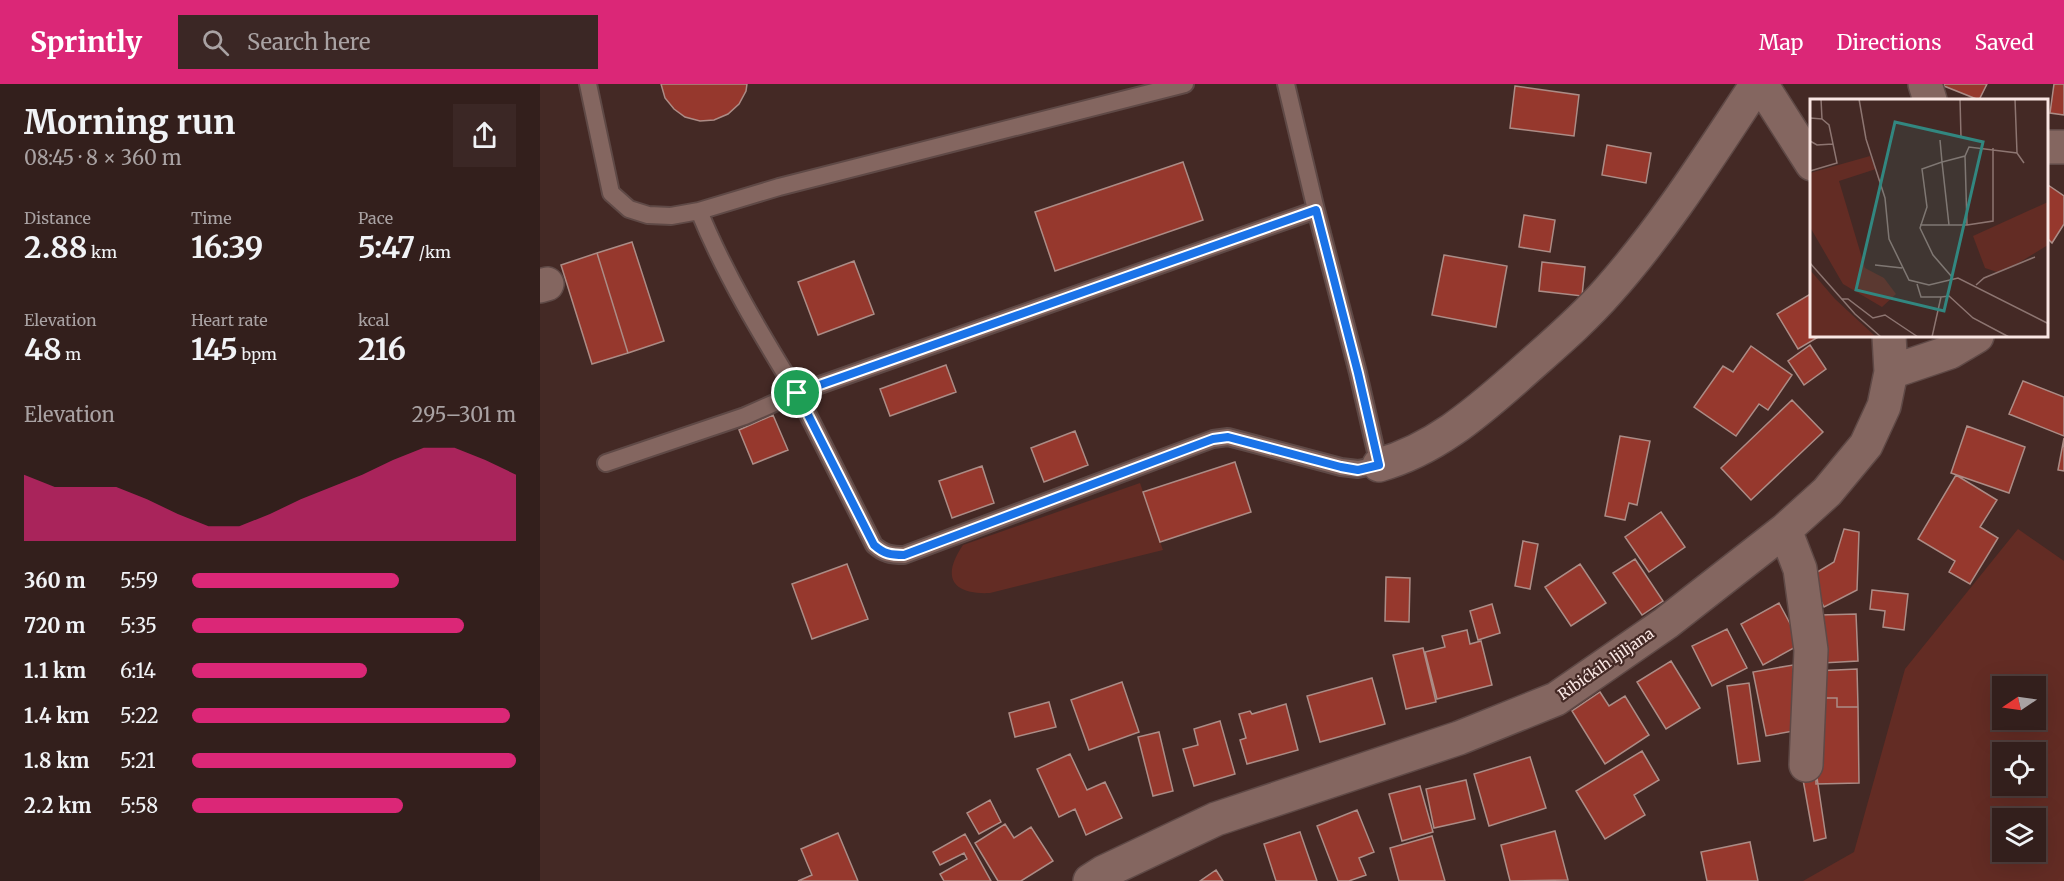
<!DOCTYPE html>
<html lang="en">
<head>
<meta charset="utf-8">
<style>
	body { margin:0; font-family:Merriweather,serif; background:#3b2725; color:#f1f3f6; height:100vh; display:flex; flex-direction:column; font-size:22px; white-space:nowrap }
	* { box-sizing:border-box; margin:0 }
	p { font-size:20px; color:#a9a2a3 }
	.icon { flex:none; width:33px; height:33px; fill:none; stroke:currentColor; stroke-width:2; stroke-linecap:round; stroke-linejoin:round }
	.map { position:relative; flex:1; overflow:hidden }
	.sheet { display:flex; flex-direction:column; background:#331f1c; width:540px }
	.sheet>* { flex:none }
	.needle { width:39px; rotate:257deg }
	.tools { position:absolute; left:1452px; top:592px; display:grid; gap:12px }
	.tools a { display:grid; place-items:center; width:54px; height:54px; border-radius:0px; background:#331f1c; box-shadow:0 6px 24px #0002,0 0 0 2px #4e3d3b; font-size:30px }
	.pin { position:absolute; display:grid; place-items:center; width:51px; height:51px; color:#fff; margin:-26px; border:3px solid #fff; border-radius:50%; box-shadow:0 2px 6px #0007 }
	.round { display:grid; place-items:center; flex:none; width:63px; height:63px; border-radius:0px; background:#3b2725 }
	.headline { display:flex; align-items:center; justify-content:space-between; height:102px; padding:0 24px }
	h1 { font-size:33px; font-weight:700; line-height:45px }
	.figures { display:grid; grid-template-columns:repeat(3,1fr); gap:9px; height:102px; padding:6px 24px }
	.figures div { display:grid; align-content:center }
	.figures b { font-size:30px; font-weight:700 }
	.figures small { font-size:16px; font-weight:400 }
	.figures p { font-size:16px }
	.chart { height:168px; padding:12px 24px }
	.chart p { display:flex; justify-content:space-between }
	.chart svg { width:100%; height:108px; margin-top:6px; fill:#db2777; opacity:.7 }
	ul { padding:0 24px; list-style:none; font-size:20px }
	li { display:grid; grid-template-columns:96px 72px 1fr; align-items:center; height:45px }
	li i { height:15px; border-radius:8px; background:#db2777 }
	header { display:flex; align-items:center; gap:36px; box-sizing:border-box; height:84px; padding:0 30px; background:#db2777; color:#fff }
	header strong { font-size:28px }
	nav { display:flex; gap:33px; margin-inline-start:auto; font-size:21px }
	.search { width:420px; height:54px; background:#3b2725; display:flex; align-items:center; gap:15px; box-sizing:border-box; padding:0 21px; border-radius:0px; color:#a9a2a3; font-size:22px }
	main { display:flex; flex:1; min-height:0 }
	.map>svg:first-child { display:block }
	.grass { fill:#632c24; fill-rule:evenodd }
	.building { fill:#96382d; stroke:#ac8c86; stroke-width:1.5 }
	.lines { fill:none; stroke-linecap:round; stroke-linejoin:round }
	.lane-casing { stroke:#5f4946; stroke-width:20 }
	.street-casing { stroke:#5f4946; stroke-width:36 }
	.lane { stroke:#846660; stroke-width:16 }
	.street { stroke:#846660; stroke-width:33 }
	.route-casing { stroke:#fff; stroke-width:12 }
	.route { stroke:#1a73e8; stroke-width:8 }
	.labels { text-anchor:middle; stroke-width:4.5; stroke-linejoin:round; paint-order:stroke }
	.street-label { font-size:15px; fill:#fae7e4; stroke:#442925 }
	.inset-road { fill:none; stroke:#8d7571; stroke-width:1.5 }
	.view { fill:#328780; fill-opacity:0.15; stroke:#328780; stroke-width:3 }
	.inset-edge { fill:none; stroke:#fae7e4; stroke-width:3 }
</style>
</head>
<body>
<header>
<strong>Sprintly</strong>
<div class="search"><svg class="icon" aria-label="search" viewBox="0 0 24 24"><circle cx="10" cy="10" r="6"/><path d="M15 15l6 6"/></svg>Search here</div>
<nav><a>Map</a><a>Directions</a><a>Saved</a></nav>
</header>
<main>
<section class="sheet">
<div class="headline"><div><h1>Morning run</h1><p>08:45 · 8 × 360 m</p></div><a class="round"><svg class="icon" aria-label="share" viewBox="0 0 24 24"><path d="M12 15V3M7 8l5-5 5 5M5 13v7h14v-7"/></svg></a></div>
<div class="figures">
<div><p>Distance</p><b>2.88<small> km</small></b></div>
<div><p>Time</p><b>16:39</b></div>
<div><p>Pace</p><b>5:47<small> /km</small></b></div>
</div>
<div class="figures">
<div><p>Elevation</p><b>48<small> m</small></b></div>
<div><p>Heart rate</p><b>145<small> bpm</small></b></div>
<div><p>kcal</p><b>216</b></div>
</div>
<div class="chart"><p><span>Elevation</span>295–301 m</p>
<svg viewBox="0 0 160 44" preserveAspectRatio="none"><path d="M0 44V17L10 22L20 22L30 22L40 27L50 33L60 38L70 38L80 33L90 27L100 22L110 17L120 11L130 6L140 6L150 11L160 17V44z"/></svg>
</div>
<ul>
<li><b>360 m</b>5:59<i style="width:64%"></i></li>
<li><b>720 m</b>5:35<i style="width:84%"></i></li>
<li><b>1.1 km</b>6:14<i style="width:54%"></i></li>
<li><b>1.4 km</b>5:22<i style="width:98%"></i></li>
<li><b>1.8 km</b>5:21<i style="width:100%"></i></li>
<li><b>2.2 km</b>5:58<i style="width:65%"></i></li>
</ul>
</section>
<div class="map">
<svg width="1524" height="797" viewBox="0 0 1524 797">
	<rect width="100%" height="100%" fill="#442925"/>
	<path class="grass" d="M600,399L623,466L450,509C412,511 401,493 423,461Z
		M1478,445L1524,477V797H1263L1314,768L1365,585ZM1462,603H1496V636H1462ZM1462,669H1496V702H1462ZM1462,735H1496V768H1462Z"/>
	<path class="building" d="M207,0L206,7L199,20L188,30L174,36L160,37L145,33L134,25L125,14L121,0Z
		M1405,0H1447L1439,16L1404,2Z
		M1514,0H1524V31L1510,29Z
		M975,2L1039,11L1034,52L970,44Z
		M1067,61L1111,69L1106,99L1062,91Z
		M643,78L663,136L515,187L495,128Z
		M1508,101L1524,112V140L1512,159L1508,155Z
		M984,131L1015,136L1010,168L979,163Z
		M92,158L124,257L88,269L57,169Z
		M57,169L88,269L52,280L21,181Z
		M904,171L967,182L956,243L892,231Z
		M314,177L334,230L278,251L258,198Z
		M1002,178L1045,183L1042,212L999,207Z
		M1272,209V252H1280L1258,265L1237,230Z
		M1270,261L1286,285L1264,301L1248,277Z
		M1211,262L1252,291L1228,326L1219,320L1196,352L1154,323L1183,282L1193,288Z
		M406,281L416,308L350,332L340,305Z
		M1483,297L1524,313V352L1469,330Z
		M1252,316L1283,348L1211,416L1181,384Z
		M233,331L248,366L213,380L199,346Z
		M1427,342L1485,363L1469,409L1411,389Z
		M535,347L548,381L504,398L491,364Z
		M1080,352L1110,357L1097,421L1089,419L1085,436L1065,432Z
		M1524,354V387L1518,386Z
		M695,378L711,428L620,458L603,408Z
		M442,382L454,419L412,434L399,397Z
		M1416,391L1457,416L1440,443L1458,454L1430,500L1409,488L1415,477L1378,455Z
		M1121,428L1145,463L1109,488L1085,453Z
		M1304,445L1319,448L1317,506L1284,523L1269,493L1294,478Z
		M983,457L998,460L990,505L975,502Z
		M1095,475L1123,517L1102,531L1073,489Z
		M307,480L328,535L272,555L252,500Z
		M1040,480L1066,519L1031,542L1005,503Z
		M846,493L870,494L869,538L845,537Z
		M1332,506L1368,510L1364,546L1343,543L1345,527L1330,525Z
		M1239,519L1261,560L1223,581L1201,540Z
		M952,520L960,549L938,556L930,527Z
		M1316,530L1318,577L1282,579L1280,531Z
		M1187,545L1207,584L1172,602L1152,562Z
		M927,546L930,560L941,557L952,601L897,615L885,568L905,563L902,552Z
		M883,564L896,618L866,625L853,571Z
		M1131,577L1160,624L1126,645L1097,598Z
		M1253,581L1265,645L1226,652L1213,588Z
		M1317,585L1318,623H1297V614H1275L1274,587Z
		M832,594L845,640L780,658L767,612Z
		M582,598L599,648L549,666L531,616Z
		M1209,599L1220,677L1198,680L1187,602Z
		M1060,608L1069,622L1085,612L1109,651L1065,680L1032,627Z
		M1275,614H1297V623H1318L1319,699L1276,700Z
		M509,618L516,643L475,653L469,629Z
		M746,620L758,666L707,680L700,656L706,654L699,630L710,627L712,630Z
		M680,637L695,690L654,702L643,665L658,661L654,645Z
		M619,648L633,707L613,712L598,653Z
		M1102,667L1119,696L1094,711L1105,731L1065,755L1036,707Z
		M530,670L547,706L565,698L582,734L546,751L535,725L519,733L497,685Z
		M990,673L1006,724L949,742L934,690Z
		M1276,687L1286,754L1274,757L1262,690Z
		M926,696L935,735L894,744L886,705Z
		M880,702L893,748L862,757L849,710Z
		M450,716L461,738L439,750L427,729Z
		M817,726L834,768L819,774L826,791L809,797H798L777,742Z
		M465,740L474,754L491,743L513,777L481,797H458L435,759Z
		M1015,747L1028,796L970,797L961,761Z
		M760,748L777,797H736L724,760Z
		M298,749L318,797H258L272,791L261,765Z
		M425,750L451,797H404L400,790L427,775L424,769L400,781L393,768Z
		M892,752L905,797H859L850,764Z
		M1210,758L1218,797H1167L1161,768Z
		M676,786L683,797H660Z"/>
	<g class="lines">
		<g class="lane-casing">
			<path id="lane" d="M48,0L71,109L89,125L108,131L131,132L159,127C185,191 221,250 257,309L776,126L818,289L839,381L818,385L801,383L688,353L673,355L364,471C351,471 344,470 334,461L257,309L205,332L66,379
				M746,0L776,126
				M159,127L239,103L645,0"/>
		</g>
		<g class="street-casing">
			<path id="street" d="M1221,0L1272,80
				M1385,0L1390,16
				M1508,63H1524
				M0,202L7,200
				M1351,288L1410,268L1437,252
				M839,381C893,366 934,331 976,294C1007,266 1041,238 1068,207C1125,143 1170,71 1217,0
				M1245,446L1260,485L1271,566L1266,681
				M550,797L564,788L676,735L919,654L1016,615L1126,539L1245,446L1287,408L1326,361L1344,322L1351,288L1349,252"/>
		</g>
		<use href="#lane" class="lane"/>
		<use href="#street" class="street"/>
	</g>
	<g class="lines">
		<g class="route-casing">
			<path id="route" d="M776,126L818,289L839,381L818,386L801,383L688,353L673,355L364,471C351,471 344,470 334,461L257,309Z"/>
		</g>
		<use href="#route" class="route"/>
	</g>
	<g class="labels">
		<g class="street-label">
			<text transform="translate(1066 580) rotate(-35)" y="5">Ribićkih ljiljana</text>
		</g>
	</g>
	<g transform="translate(1270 15)">
		<rect width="238" height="238" fill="#442925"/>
		<path d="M60,57L66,70L29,82L55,169L74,179L86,195L72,208L33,185L0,128V74ZM0,171L25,200L66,238H0Z" fill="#632c24"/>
		<path d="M238,103V146L202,168L187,173L175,169L163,137Z" fill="#632c24"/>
		<path class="inset-road" d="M49,0L56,40L75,99L79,140L99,181L119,186L148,179L239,225M150,0L151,39M205,0L207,54M0,19L12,20L11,0M130,41L132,63L112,70L117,108L110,129L123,156L142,178M0,42L7,46L23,45M0,72L27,64L19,26L12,20M110,126H139L132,63L155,57L159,48L207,54L214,64M139,126H157L155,57M157,126L183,122V49M0,164L45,215L71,238M65,166L92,169M107,185L111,198H131L122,238M166,186L174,179L225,158M131,198L139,197L163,219L199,238M31,200H38L63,219L75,216L108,238"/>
		<path class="view" d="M85,23L173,43L134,212L46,191Z"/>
		<rect width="238" height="238" class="inset-edge"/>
	</g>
</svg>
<div class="tools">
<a><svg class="needle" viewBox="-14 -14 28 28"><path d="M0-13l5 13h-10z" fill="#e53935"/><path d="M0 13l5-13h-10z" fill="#a9a2a3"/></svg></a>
<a><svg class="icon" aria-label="locate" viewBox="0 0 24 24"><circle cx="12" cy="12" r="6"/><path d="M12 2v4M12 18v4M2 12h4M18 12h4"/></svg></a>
<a><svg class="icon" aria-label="layers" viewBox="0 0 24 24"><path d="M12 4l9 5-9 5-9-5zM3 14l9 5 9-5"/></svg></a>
</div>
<div class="pin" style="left:257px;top:309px;background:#1e9e55"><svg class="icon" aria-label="arrive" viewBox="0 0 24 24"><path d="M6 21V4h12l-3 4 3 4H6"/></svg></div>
</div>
</main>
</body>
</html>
